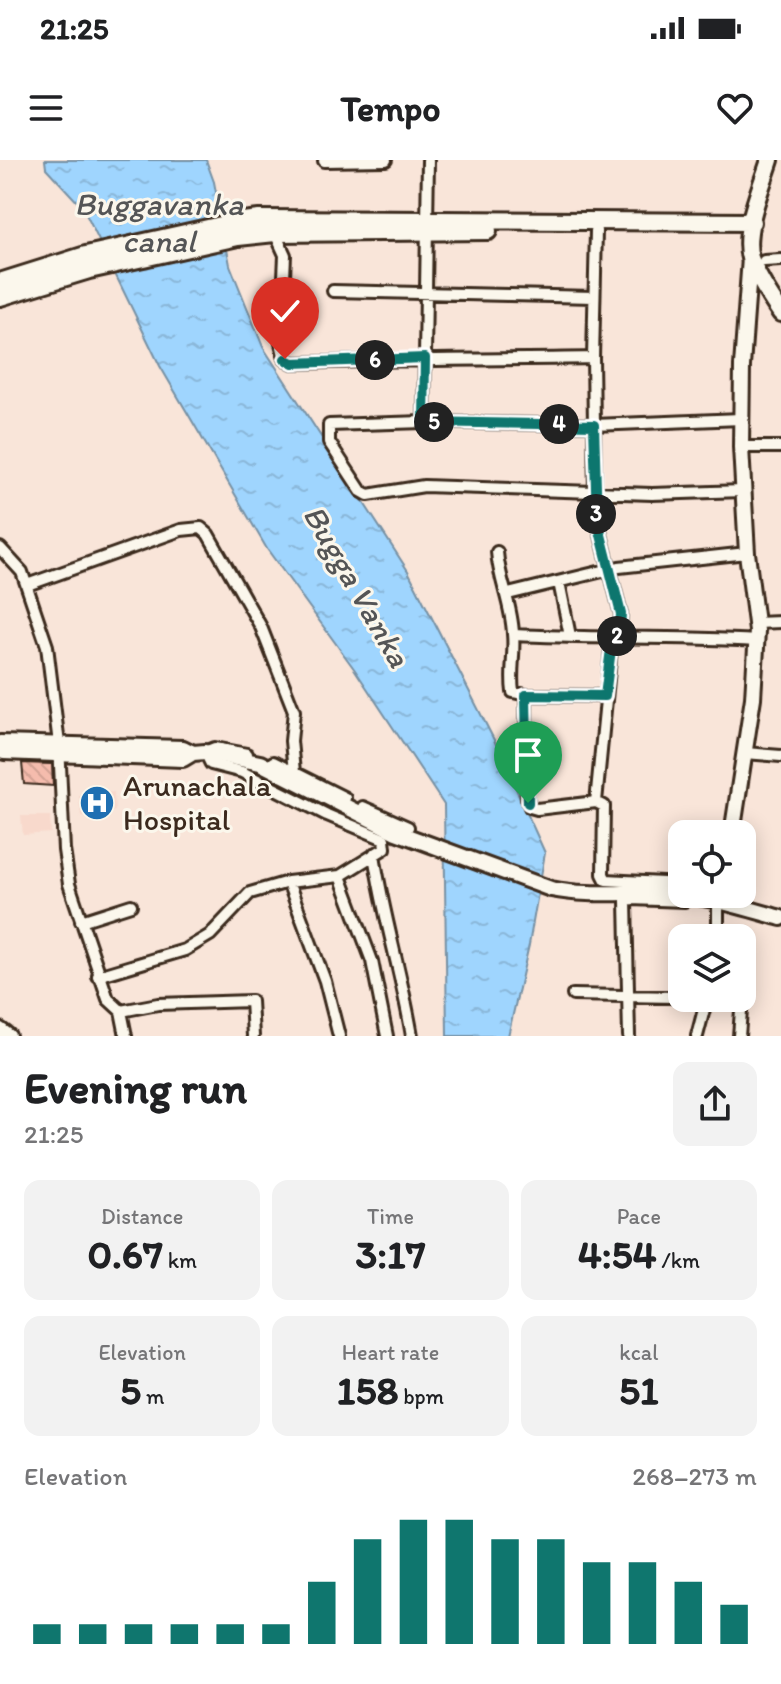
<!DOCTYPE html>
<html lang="en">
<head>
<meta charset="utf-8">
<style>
	body { margin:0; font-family:Itim,sans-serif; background:#f2f2f2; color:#202124; height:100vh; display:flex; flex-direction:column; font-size:30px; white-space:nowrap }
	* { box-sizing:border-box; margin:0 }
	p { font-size:26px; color:#757577 }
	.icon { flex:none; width:44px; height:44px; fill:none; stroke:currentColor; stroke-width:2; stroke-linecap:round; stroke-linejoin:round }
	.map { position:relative; height:876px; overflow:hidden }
	.details { display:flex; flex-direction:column; background:#fff; flex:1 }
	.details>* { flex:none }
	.tools { position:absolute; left:668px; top:660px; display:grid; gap:16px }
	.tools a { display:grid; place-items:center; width:88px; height:88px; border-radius:16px; background:#fff; box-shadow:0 4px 20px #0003; font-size:40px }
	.pin { position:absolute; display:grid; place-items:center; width:68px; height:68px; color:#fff; margin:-82px -34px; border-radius:50% 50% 50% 0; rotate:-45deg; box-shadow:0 0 8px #0007 }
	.pin .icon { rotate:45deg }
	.km { position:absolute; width:40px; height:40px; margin:-20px; border-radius:50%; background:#222; color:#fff; font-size:22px; line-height:40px; text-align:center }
	.round { display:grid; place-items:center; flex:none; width:84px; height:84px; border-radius:16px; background:#f2f2f2 }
	.overview { display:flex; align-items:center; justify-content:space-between; height:136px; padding:0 24px }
	h1 { font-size:44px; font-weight:700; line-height:60px }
	.metrics { display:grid; grid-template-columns:repeat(3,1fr); gap:12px; height:136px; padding:8px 24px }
	.metrics div { display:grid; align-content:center; border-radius:16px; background:#f2f2f2; text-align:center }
	.metrics b { font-size:40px; font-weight:700 }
	.metrics small { font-size:22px; font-weight:400 }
	.metrics p { font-size:22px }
	.chart { height:224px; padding:16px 24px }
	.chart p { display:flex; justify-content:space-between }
	.chart svg { width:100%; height:144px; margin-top:8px; stroke:#0f766e; stroke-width:6 }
	.status { display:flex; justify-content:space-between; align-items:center; height:56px; padding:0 40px; background:#fff; direction:ltr }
	.status svg { height:22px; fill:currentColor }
	header { display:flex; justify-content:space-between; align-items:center; height:104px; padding:0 24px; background:#fff; font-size:36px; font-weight:700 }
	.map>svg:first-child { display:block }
	.built { fill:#f8d9cc }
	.water { fill:url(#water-ripples); stroke:#7791a4; stroke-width:2 }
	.building { fill:url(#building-back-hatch); stroke:#3b2a1e; stroke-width:2 }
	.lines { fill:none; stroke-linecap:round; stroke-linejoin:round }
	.street-casing { stroke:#3b2a1e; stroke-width:16 }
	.secondary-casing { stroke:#3b2a1e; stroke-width:20 }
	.primary-casing { stroke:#3b2a1e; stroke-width:22 }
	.street { stroke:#fbf7ec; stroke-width:10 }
	.secondary { stroke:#fbf7ec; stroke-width:14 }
	.primary { stroke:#fbf7ec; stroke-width:16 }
	.route-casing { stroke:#fff; stroke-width:16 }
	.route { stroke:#0f766e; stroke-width:10 }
	.labels { text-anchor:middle; stroke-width:6; stroke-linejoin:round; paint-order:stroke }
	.poi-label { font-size:30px; fill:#3b2a1e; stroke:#fbf7ec; text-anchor:start }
	.water-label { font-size:32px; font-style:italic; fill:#545556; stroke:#fbf7ec }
</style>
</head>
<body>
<div class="status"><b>21:25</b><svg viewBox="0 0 49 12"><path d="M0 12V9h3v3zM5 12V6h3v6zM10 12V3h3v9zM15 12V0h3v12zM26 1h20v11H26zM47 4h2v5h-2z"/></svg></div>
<header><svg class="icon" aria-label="menu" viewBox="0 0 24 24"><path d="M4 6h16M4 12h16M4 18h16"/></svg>Tempo<svg class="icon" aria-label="heart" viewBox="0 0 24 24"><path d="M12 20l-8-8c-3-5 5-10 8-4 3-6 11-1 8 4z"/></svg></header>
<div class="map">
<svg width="781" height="876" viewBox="0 0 781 876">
	<defs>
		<pattern id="water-ripples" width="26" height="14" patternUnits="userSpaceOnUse" patternTransform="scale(2)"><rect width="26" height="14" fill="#9fd5fe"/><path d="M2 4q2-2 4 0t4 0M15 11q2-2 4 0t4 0" fill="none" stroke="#8ab7d9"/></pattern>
		<pattern id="building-back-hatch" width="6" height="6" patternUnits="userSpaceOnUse" patternTransform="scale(2)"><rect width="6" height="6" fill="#f5bcad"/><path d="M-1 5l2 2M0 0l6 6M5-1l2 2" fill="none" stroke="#d3a294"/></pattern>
	</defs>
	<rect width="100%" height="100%" fill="#f9e5d9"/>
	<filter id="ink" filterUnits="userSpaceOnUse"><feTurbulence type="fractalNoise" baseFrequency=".0125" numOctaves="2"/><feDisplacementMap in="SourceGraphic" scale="16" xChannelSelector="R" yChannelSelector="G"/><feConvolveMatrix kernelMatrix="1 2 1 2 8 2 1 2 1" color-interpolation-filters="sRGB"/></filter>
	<g filter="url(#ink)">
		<path class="built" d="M114,632L115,651L81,657L79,635Z
			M21,656H50L51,673L23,675Z"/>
		<path class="water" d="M45,0H206L214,22L230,105L263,187L408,411L494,580L545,693L529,785L508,876H447L444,645L355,510L267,389L160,206L83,48L46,8Z"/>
		<path class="building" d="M22,603L52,604L53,626L24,624Z"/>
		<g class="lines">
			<g class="street-casing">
				<path id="street" d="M324,1L386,0
					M596,71L593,198L595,333L597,359L621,454L620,468L611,489L596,642
					M275,73L285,95L281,183L285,199L293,203C393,199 493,200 593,198
					M764,101L781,100
					M333,131L594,137
					M741,259L594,265L424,262L329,265V282L361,331L368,335L424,326L652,334L743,331
					M424,262L428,0
					M741,287H781
					M0,388L22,412L47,486L59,584L64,690L69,724L108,839L121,851L126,876
					M497,392C499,420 512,445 513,474C515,493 510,513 513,532L526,535L605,536
					M559,422L570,476
					M27,425L181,370L201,368L208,374L261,467L294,551L291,581L294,612
					M508,434L619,407L747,393
					M756,463L781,462
					M514,475C594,479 675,476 756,481
					M526,535L527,638L530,647L537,649L596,642L604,646L603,714L606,720L682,724
					M745,593L781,596
					M273,602L345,638
					M363,647L408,667
					M374,694C383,756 402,815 412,876
					M340,716L372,801L387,876
					M288,722L325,821L339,876
					M81,761L131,745
					M718,778V741
					M98,816L185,790L210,775L250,733L288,722L340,716L385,688L384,679L327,655L242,612L211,604L205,592L215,588L247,594
					M573,835L675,837L706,841
					M121,851L158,844L251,841L253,876
					M629,876L626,741L631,739L685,741
					M697,876L707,838
					M739,876L746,787L742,786"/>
			</g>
			<g class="secondary-casing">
				<path id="secondary" d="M0,583L183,588L193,593L205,592L260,603L396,672L551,729C590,737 626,731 664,733C705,735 742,747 781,758
					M4,592L183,599L193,593
					M732,674L753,538L757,471L747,393L741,287L742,206L750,98
					M0,870L8,876"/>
			</g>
			<g class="primary-casing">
				<path id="primary" d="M770,0C762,26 742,71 750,98C757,117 770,137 781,153
					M0,122L86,95L235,62L259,59L752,62
					M0,137L89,110L238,77L275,73L488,71"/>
			</g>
			<use href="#street" class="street"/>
			<use href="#secondary" class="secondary"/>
			<use href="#primary" class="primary"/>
		</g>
	</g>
	<g class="lines" filter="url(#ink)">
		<g class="route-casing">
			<path id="route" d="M285,199L293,203L425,198L424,262L594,265L597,359L621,454L620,468L611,489L605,536L526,535L528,643"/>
		</g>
		<use href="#route" class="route"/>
	</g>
	<defs>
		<g id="hospital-disc" transform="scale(1.8)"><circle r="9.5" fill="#1f6fb2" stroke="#fbf7ec"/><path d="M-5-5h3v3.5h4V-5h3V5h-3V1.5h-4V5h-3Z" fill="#fff"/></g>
	</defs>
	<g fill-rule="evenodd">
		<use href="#hospital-disc" x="97" y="643"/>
	</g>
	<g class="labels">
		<g class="poi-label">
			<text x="123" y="636">Arunachala<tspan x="123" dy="34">Hospital</tspan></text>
		</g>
		<g class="water-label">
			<text x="159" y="55">Buggavanka<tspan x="159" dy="37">canal</tspan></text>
			<text transform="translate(357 426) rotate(60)" y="11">Bugga Vanka</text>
		</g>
	</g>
</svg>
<div class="tools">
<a><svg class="icon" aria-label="locate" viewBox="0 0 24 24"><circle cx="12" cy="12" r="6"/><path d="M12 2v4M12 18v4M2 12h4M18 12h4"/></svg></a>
<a><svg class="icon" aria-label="layers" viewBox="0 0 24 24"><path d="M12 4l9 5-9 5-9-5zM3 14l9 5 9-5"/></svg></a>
</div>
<div class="pin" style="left:528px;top:643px;background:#1e9e55"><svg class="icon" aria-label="arrive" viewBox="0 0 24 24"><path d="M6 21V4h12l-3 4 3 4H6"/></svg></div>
<div class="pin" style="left:285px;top:199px;background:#d93025"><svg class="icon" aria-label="check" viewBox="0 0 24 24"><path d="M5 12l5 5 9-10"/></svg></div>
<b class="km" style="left:617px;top:476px">2</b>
<b class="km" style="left:596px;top:354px">3</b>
<b class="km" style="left:559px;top:264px">4</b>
<b class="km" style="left:434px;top:262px">5</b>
<b class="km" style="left:375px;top:200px">6</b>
</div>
<section class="details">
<div class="overview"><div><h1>Evening run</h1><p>21:25</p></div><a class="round"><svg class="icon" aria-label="share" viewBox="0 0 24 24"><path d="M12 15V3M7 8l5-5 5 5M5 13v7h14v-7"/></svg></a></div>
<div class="metrics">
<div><p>Distance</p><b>0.67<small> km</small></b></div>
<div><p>Time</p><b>3:17</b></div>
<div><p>Pace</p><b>4:54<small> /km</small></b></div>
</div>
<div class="metrics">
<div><p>Elevation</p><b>5<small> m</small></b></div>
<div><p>Heart rate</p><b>158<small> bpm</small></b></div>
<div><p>kcal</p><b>51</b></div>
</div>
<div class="chart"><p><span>Elevation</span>268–273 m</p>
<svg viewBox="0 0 160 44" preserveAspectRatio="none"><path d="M5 44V38M15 44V38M25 44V38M35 44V38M45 44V38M55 44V38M65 44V25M75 44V12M85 44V6M95 44V6M105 44V12M115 44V12M125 44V19M135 44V19M145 44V25M155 44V32"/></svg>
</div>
</section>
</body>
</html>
